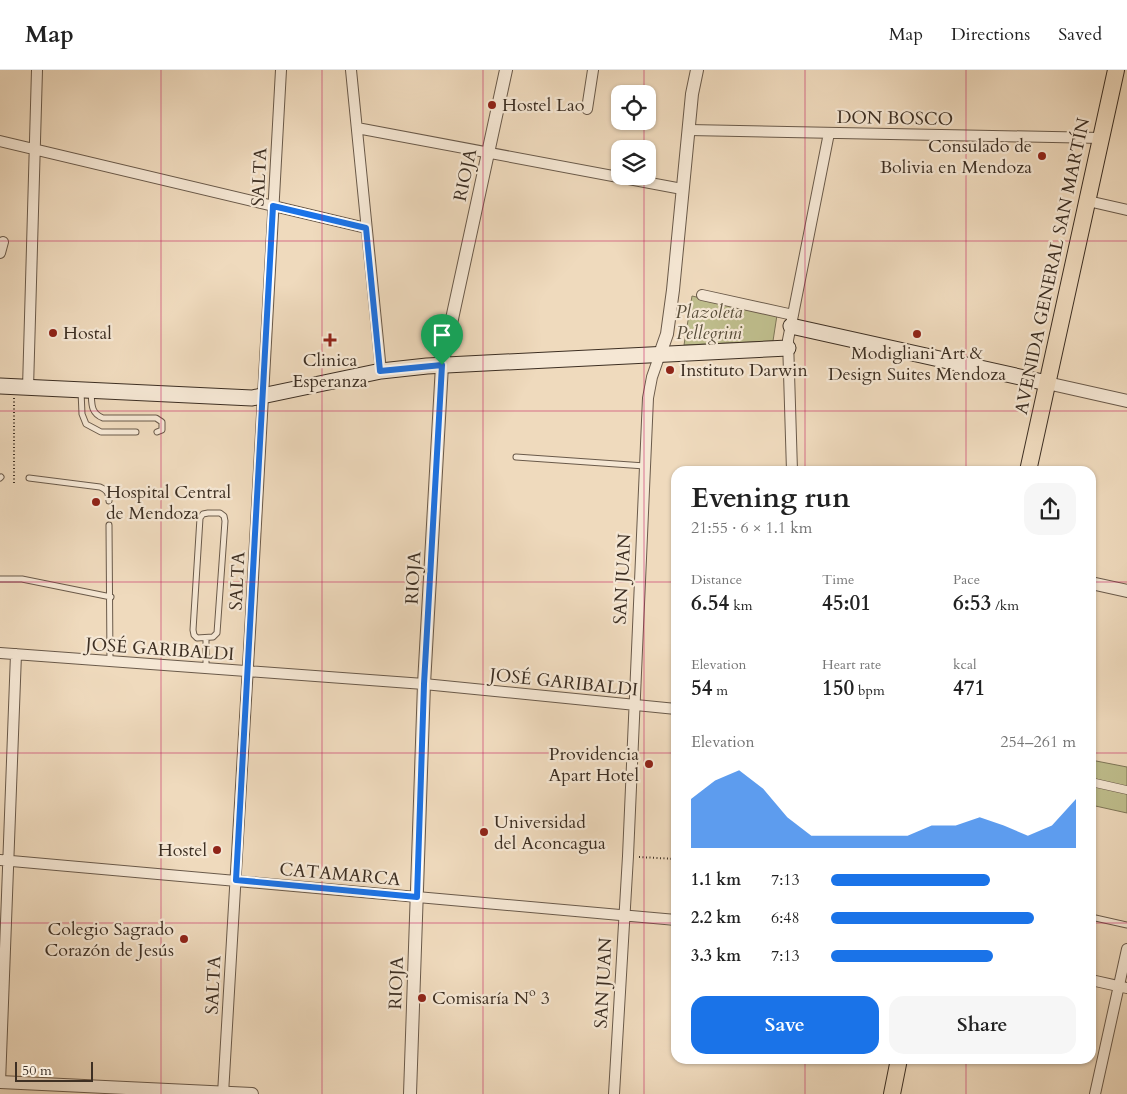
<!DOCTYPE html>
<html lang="en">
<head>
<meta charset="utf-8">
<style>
	body { margin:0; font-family:Cardo,serif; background:#f6f6f6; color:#222; height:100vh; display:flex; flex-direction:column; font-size:19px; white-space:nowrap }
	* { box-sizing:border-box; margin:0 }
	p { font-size:16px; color:#767676 }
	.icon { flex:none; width:28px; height:28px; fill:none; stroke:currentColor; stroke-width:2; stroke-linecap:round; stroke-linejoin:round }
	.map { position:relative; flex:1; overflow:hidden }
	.drawer { position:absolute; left:671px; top:396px; width:425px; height:598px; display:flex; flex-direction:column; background:#fff; border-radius:15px; box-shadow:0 1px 4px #0004 }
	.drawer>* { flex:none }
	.buttons { position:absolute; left:611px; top:15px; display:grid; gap:10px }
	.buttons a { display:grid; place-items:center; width:45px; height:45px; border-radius:10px; background:#fff; box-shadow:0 1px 4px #0004; font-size:25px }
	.scale { position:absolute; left:15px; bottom:12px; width:78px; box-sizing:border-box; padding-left:5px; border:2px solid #3d2f23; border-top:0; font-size:14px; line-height:18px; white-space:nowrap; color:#3d2f23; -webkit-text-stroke:4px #f5e7d4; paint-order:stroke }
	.pin { position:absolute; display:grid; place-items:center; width:42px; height:42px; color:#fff; margin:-51px -21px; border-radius:50% 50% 50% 0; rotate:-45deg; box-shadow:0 0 5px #0007 }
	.pin .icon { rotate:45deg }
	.round { display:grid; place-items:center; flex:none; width:52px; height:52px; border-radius:15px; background:#f6f6f6 }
	.head { display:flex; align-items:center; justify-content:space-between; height:85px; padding:0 20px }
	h1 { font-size:28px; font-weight:700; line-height:38px }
	.figures { display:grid; grid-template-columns:repeat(3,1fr); gap:8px; height:85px; padding:5px 20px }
	.figures div { display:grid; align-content:center }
	.figures b { font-size:21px; font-weight:700 }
	.figures small { font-size:14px; font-weight:400 }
	.figures p { font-size:14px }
	.chart { height:140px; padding:10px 20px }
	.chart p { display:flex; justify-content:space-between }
	.chart svg { width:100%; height:90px; margin-top:5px; fill:#1a73e8; opacity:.7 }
	.primary-button { display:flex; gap:10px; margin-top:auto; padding:10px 20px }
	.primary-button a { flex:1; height:58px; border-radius:15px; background:#1a73e8; color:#fff; font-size:20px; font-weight:700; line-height:58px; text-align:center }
	.primary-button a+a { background:#f6f6f6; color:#222 }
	ul { padding:0 20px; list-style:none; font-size:16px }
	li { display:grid; grid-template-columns:80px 60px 1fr; align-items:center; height:38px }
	li i { height:12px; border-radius:6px; background:#1a73e8 }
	header { display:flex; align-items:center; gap:30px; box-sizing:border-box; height:70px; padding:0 25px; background:#fff; border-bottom:1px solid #e0e0e0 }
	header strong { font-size:24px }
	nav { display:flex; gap:28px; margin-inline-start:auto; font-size:18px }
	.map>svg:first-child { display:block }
	.green { fill:#bfbe8d; stroke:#7e7658 }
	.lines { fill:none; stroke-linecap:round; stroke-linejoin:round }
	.service-casing { stroke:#6a5a4a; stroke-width:7 }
	.pedestrian-casing { stroke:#6a5a4a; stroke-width:9 }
	.minor-casing { stroke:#6a5a4a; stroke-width:12 }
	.tertiary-casing { stroke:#6a5a4a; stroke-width:14 }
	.secondary-casing { stroke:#3d2f23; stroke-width:17 }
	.primary-casing { stroke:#3d2f23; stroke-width:18 }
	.path { stroke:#3d2f23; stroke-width:2; stroke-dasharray:1 2.5; stroke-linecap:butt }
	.service { stroke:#f5e7d4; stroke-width:5 }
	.pedestrian { stroke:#f5e7d4; stroke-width:8 }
	.minor { stroke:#f5e7d4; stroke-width:10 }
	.tertiary { stroke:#f5e7d4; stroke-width:12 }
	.secondary { stroke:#f5e7d4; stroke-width:15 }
	.primary { stroke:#efdabd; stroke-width:16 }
	.route-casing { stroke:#fff; stroke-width:10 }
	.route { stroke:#1a73e8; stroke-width:6 }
	.grid { fill:none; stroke:#c2185b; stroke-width:1; stroke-opacity:0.55 }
	.poi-dot { fill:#8f2418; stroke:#f5e7d4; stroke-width:2 }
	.labels { text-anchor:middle; stroke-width:4.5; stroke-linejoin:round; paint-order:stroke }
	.poi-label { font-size:18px; fill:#3d2f23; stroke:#f5e7d4; text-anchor:start }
	.street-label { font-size:18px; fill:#3d2f23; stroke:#f5e7d4 }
	.park-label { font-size:18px; font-style:italic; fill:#574c38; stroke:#f5e7d4 }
</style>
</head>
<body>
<header>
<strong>Map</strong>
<nav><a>Map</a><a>Directions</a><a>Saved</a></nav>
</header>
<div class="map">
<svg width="1127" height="1024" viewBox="0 0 1127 1024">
	<rect width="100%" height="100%" fill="#efdabd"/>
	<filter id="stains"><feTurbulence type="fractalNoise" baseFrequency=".004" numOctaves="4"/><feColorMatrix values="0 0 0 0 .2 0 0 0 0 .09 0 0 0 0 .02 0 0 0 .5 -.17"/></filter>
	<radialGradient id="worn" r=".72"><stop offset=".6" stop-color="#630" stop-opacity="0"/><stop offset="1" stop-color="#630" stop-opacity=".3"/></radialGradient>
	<path class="green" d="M692,226L777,245L773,271L684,275Z
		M1091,690L1127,697V743L1091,735Z"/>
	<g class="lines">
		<g class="service-casing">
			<path id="service" d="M81,321L82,344L86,354L101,362H136
				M91,321C92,333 90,343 103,348H156L162,352V360L157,362
				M516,387L645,396
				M0,408L1,407
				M29,408L100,417C107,420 109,423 109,431
				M208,443H220L224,446L225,451L217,563L213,567L197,568L194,565L193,560L200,448L203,444Z
				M109,455L110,591
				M0,509H22L111,527
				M206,598V568
				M1091,847L1127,855"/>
		</g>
		<g class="pedestrian-casing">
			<path id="pedestrian" d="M1091,712L1127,720"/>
		</g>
		<g class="minor-casing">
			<path id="minor" d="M351,0L381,301
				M587,39L593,0
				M357,58L682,119
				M689,60L1101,68
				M0,71L366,158
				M1088,131L1127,140
				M0,183L3,172
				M702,225L793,245
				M28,318L37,0
				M792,401L788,270L829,63
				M0,583L424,614L676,639
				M0,790L676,850
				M1091,910L1127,918
				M0,1013L16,584
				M223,1024C245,683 261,341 281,0
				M614,1024L628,786L648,328L652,307L660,284
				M1095,1024L1127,879"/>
		</g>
		<g class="tertiary-casing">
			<path id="tertiary" d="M660,284L667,264L673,220L692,24L697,0
				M1047,313L1127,331
				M1091,513L1127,521
				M0,1012L252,1024
				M410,1024L424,614L442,295L506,0"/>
		</g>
		<g class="secondary-casing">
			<path id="secondary" d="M791,256L1047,313
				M0,316L252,328L381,301L427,296L788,278"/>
		</g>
		<g class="primary-casing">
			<path id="primary" d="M1028,401L1116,0
				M892,1024L899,989"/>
		</g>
		<path class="path" d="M678,264L731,267
			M14,328V413
			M639,787L676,789"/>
		<use href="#service" class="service"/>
		<use href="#pedestrian" class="pedestrian"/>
		<use href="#minor" class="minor"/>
		<use href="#tertiary" class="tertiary"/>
		<use href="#secondary" class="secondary"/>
		<use href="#primary" class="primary"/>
	</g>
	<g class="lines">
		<g class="route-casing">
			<path id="route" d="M273,136L366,158L380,301L442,295L424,614L417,827L236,810C250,585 259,361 273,136Z"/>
		</g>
		<use href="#route" class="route"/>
	</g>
	<path class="grid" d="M161,0V1024M322,0V1024M483,0V1024M644,0V24M805,0V401M966,0V401M644,51V79M644,106V1024M0,171H1127M0,341H1127M0,512H676M1091,512H1127M0,683H676M1091,683H1127M0,853H676M1091,853H1127M805,989V1024M966,989V1024"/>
	<g class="poi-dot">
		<circle cx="492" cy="35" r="5"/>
		<circle cx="1042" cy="86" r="5"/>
		<circle cx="53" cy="263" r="5"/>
		<circle cx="917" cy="264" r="5"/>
		<path d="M327.5 262.5h5v5h5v5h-5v5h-5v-5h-5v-5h5z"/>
		<circle cx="670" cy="300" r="5"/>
		<circle cx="96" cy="432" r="5"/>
		<circle cx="649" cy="694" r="5"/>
		<circle cx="484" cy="762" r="5"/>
		<circle cx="217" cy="780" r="5"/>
		<circle cx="184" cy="869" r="5"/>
		<circle cx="422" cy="928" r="5"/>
	</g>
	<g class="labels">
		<g class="poi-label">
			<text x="502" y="41">Hostel Lao</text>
			<text x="1032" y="82" text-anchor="end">Consulado de<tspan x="1032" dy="21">Bolivia en Mendoza</tspan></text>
			<text x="63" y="269">Hostal</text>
			<text x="917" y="289" text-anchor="middle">Modigliani Art &amp;<tspan x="917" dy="21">Design Suites Mendoza</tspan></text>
			<text x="330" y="296" text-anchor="middle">Clinica<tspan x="330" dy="21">Esperanza</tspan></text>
			<text x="680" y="306">Instituto Darwin</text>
			<text x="106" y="428">Hospital Central<tspan x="106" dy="21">de Mendoza</tspan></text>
			<text x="639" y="690" text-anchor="end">Providencia<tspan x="639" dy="21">Apart Hotel</tspan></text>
			<text x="494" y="758">Universidad<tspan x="494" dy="21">del Aconcagua</tspan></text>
			<text x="207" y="786" text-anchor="end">Hostel</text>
			<text x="174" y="865" text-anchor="end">Colegio Sagrado<tspan x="174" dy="21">Corazón de Jesús</tspan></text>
			<text x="432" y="934">Comisaría Nº 3</text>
		</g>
		<g class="street-label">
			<text transform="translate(895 48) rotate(1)" y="6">DON BOSCO</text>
			<text transform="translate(465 105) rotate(-78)" y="6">RIOJA</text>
			<text transform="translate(259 107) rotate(-87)" y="6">SALTA</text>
			<text transform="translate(1052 196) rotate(-78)" y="6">AVENIDA GENERAL SAN MARTÍN</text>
			<text transform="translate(413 508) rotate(-87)" y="6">RIOJA</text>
			<text transform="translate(622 509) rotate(-87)" y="6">SAN JUAN</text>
			<text transform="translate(237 511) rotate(-87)" y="6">SALTA</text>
			<text transform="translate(160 579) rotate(4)" y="6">JOSÉ GARIBALDI</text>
			<text transform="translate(564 612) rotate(6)" y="6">JOSÉ GARIBALDI</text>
			<text transform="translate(340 804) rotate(5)" y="6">CATAMARCA</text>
			<text transform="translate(396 913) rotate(-88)" y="6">RIOJA</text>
			<text transform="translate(603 913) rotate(-87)" y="6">SAN JUAN</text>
			<text transform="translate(213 915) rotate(-87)" y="6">SALTA</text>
		</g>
		<g class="park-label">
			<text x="709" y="248">Plazoleta<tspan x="709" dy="21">Pellegrini</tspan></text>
		</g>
	</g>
	<rect width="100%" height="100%" filter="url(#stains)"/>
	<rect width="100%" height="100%" fill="url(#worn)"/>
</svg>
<div class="buttons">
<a><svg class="icon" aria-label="locate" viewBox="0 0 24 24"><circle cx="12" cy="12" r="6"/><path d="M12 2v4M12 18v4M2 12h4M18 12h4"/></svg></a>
<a><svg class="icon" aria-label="layers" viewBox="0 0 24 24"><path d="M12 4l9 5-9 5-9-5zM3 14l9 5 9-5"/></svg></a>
</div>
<div class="scale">50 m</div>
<div class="pin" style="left:442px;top:295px;background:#1e9e55"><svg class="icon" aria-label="arrive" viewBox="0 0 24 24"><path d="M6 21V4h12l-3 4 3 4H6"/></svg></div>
<section class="drawer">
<div class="head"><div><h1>Evening run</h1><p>21:55 · 6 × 1.1 km</p></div><a class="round"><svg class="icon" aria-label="share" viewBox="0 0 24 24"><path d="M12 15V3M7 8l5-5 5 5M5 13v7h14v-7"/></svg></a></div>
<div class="figures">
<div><p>Distance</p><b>6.54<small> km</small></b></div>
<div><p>Time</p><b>45:01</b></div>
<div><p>Pace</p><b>6:53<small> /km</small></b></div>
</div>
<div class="figures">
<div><p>Elevation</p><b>54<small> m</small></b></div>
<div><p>Heart rate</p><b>150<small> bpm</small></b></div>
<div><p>kcal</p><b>471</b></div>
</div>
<div class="chart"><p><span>Elevation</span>254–261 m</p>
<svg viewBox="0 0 160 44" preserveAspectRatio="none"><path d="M0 44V20L10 11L20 6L30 15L40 29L50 38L60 38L70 38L80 38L90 38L100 33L110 33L120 29L130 33L140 38L150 33L160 20V44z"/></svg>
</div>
<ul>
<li><b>1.1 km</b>7:13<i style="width:65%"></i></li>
<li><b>2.2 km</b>6:48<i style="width:83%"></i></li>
<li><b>3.3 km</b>7:13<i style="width:66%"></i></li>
</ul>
<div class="primary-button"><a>Save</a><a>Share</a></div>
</section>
</div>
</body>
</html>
